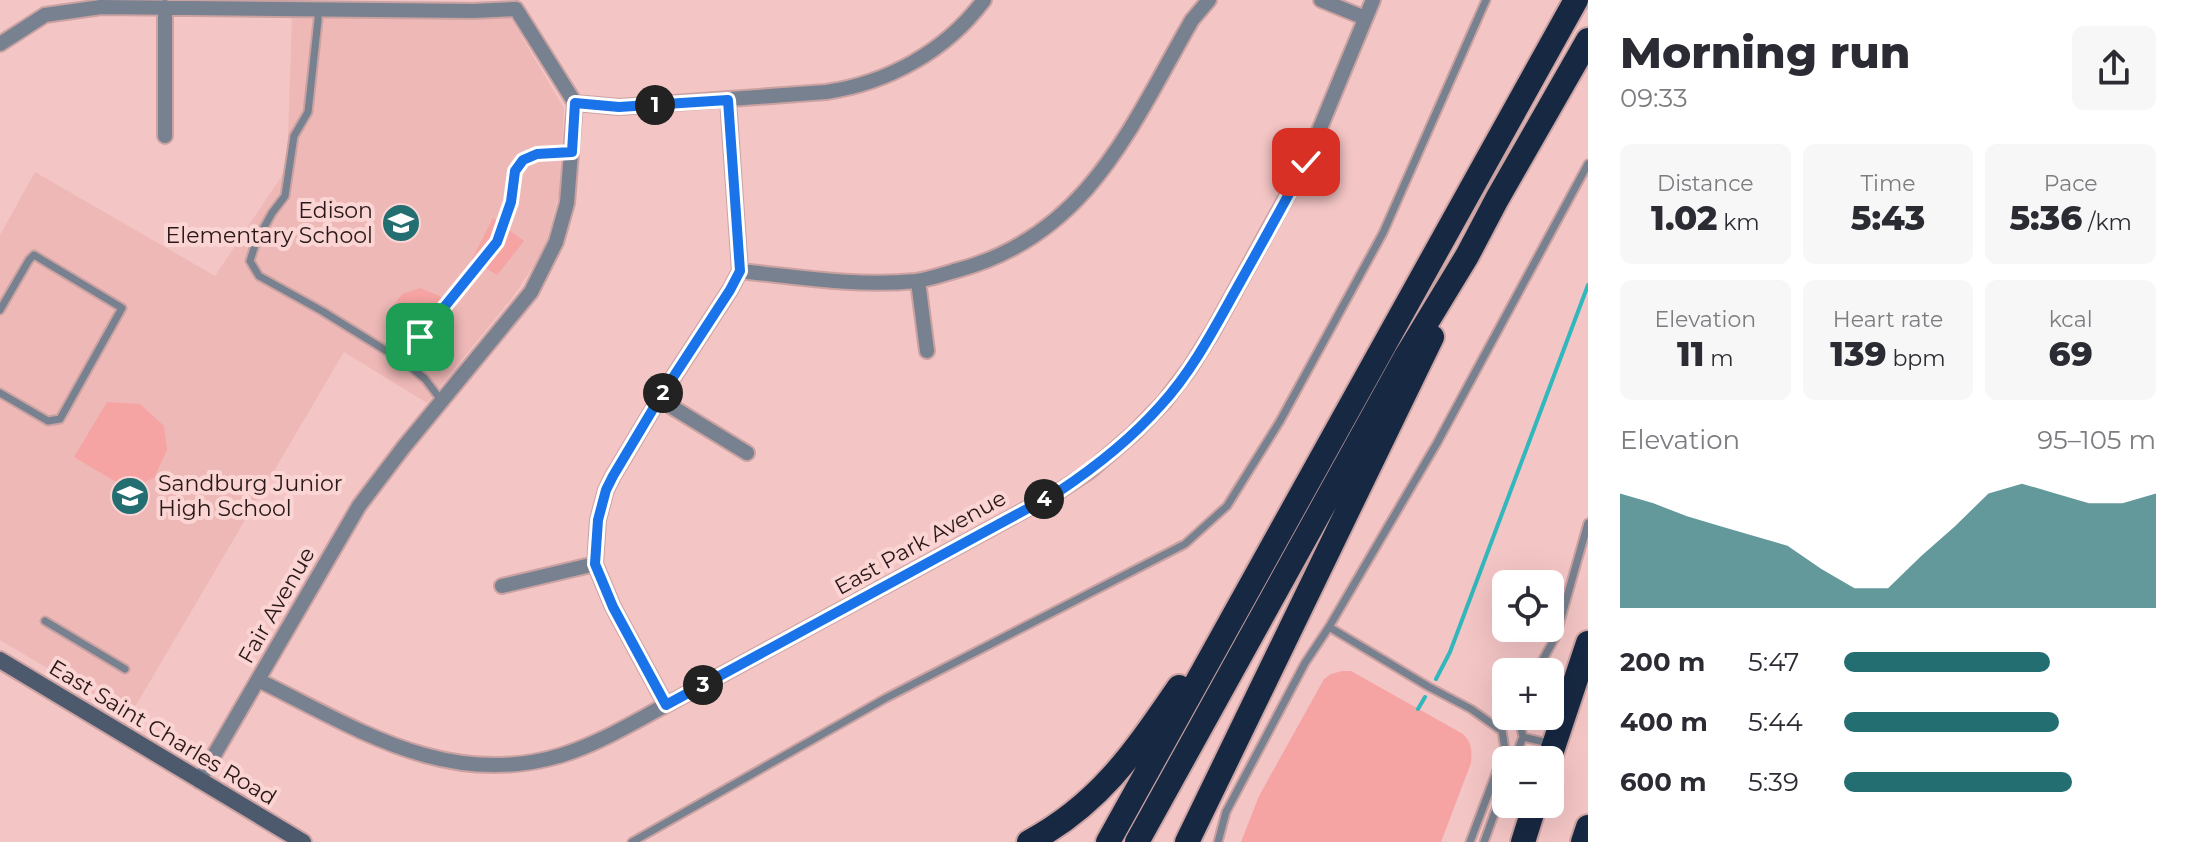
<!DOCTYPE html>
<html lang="en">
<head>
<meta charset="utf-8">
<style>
	body { margin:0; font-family:Montserrat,sans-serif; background:#f7f7f7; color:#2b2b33; height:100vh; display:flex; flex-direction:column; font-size:30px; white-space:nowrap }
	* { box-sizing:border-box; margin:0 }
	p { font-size:26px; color:#7c7c81 }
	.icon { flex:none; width:44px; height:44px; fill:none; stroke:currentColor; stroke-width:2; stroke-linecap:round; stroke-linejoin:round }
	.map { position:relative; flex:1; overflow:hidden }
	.drawer { display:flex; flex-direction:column; background:#fff; width:600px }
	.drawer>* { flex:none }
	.buttons { position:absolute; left:1492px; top:570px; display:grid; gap:16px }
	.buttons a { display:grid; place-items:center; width:72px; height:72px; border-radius:12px; background:#fff; box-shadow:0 8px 32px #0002; font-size:40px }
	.pin { position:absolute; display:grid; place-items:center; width:68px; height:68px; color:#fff; margin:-34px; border-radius:16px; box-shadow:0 4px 12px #0006 }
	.km { position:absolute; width:40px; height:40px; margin:-20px; border-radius:50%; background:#222; color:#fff; font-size:22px; line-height:40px; text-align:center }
	.round { display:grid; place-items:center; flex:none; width:84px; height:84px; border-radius:12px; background:#f7f7f7 }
	.summary { display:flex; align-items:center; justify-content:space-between; height:136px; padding:0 32px }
	h1 { font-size:44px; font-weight:800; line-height:60px }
	.stats { display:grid; grid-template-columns:repeat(3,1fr); gap:12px; height:136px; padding:8px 32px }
	.stats div { display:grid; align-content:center; border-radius:12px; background:#f7f7f7; text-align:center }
	.stats b { font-size:34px; font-weight:800 }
	.stats small { font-size:22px; font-weight:400 }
	.stats p { font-size:22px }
	.chart { height:224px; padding:16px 32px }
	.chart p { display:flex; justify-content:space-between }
	.chart svg { width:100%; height:144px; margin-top:8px; fill:#226e71; opacity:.7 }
	ul { padding:0 32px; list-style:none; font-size:26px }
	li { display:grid; grid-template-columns:128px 96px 1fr; align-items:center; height:60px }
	li i { height:20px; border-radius:10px; background:#226e71 }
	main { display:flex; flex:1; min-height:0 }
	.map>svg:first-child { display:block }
	.built { fill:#eeb8b7 }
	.green { fill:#f6a3a3 }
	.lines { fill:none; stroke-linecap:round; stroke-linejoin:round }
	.stream { stroke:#32b7bc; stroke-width:4 }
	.service-casing { stroke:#cba2a2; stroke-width:11 }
	.minor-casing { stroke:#cba2a2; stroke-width:18 }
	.secondary-casing { stroke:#cba2a2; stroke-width:20 }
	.motorway-casing { stroke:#cba2a2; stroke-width:28 }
	.service { stroke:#78818f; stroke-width:7 }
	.minor { stroke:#78818f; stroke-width:14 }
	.secondary { stroke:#4d5a6e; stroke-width:16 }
	.motorway { stroke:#172842; stroke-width:24 }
	.route-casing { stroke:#fff; stroke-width:16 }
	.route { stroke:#1a73e8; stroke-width:10 }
	.labels { text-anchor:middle; stroke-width:8; stroke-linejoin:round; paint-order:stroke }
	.poi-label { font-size:22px; fill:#291818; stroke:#fbd5d4; text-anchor:end }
	.street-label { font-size:22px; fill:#291818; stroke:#fbd5d4 }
</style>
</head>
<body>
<main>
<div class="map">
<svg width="1588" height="842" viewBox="0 0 1588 842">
	<rect width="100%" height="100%" fill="#f4c5c5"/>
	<path class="built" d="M292,14L510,17L564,108L559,194L544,251L512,298L427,403L344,352L129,717L0,640V235L35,172L215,276L287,168Z"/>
	<path class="green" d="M493,218L524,241L497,275L472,259Z
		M420,288L440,296L454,314L425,358L388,332V312L402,294Z
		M107,402L140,404L164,426L167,450L154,478L128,489L74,457Z
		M1342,671H1351L1463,734C1472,743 1472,750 1471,763L1441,842H1241L1259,796L1324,679L1331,674Z"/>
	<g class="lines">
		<path class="stream" d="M1436,679L1450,652L1588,285
			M1418,709L1425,697"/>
		<g class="service-casing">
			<path id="service" d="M318,9V20L308,112L294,136L285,196L272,213L256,242L250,261L259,276L322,311L406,363L425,379L441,400
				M0,310L29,260L34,255L122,308L60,419L48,421L0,393
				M402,360L497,242L511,202L515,171L523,160L537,154L570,152
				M45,621L125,669
				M1329,627L1429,687L1471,709L1502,731L1505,749L1470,842
				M1536,672L1556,636L1588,523
				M1523,737L1548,743
				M1514,760L1523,737L1519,719
				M632,842L886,698L1185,544L1227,506L1280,421L1383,233L1486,0
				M1218,842L1226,812L1305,663L1329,627L1437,443L1588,164
				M1484,842L1506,782"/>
		</g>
		<g class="minor-casing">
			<path id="minor" d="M1321,0L1365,18
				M0,44L45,15L101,7L473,11L516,9
				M575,103L619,107L826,92C888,83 946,51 984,0
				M165,136V7
				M740,271C798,277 858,287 916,281C930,279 944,274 958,270C1088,235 1131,126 1192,20L1209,0
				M918,281L927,351
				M659,399L747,453
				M502,586L595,564
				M258,680C356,728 448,790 562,755C598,744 632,723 666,705L1058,492L1090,471L1134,433L1164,402L1190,368L1213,331L1306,162L1373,0
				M666,705L613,607L595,564L598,520L606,490L613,476L659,399L730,290L740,271L728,100
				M199,781L359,506L403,448L531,292L556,242L567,203L575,103L516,9"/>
		</g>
		<g class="secondary-casing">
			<path id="secondary" d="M0,660L303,842"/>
		</g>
		<g class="motorway-casing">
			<path id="motorway" d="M1549,760L1588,643
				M1029,842C1100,804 1135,751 1179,687
				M1108,842L1576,0
				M1137,842L1405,358L1467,256L1497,199L1588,40
				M1187,842L1432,337
				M1523,842L1535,804
				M1583,842L1588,827"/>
		</g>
		<use href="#service" class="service"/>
		<use href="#minor" class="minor"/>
		<use href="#secondary" class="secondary"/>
		<use href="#motorway" class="motorway"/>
	</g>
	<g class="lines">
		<g class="route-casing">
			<path id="route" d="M420,337L497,242L511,202L515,171L523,160L537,154L572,152L575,103L619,107L728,100L740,271L730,290L659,399L613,476L606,490L598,520L595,564L613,607L666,705L1058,492C1097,466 1131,439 1161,405C1193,370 1215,327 1238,286C1261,245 1284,204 1306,162"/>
		</g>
		<use href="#route" class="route"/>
	</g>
	<defs>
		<g id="school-disc" transform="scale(2)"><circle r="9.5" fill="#226e71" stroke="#fbd5d4"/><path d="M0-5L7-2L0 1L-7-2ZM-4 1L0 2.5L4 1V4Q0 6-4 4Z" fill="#fff"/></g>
	</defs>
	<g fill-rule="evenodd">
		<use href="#school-disc" x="401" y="223"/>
		<use href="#school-disc" x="130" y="496"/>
	</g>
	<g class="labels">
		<g class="poi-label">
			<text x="373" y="218">Edison<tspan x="373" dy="25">Elementary School</tspan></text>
			<text x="158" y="491" text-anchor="start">Sandburg Junior<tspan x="158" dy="25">High School</tspan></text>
		</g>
		<g class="street-label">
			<text transform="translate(920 542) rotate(-29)" y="8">East Park Avenue</text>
			<text transform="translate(276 605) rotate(-60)" y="8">Fair Avenue</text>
			<text transform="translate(163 732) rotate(31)" y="8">East Saint Charles Road</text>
		</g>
	</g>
</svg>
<div class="buttons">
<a><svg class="icon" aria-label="locate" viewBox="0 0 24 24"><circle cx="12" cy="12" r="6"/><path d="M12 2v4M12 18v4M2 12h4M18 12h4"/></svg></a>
<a>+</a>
<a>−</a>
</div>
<div class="pin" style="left:420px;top:337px;background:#1e9e55"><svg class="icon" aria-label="arrive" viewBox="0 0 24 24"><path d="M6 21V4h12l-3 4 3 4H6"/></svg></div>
<div class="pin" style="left:1306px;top:162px;background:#d93025"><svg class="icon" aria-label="check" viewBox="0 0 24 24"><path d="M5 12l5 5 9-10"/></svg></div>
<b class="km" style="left:655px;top:105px">1</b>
<b class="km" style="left:663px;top:393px">2</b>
<b class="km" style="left:703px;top:685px">3</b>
<b class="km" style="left:1044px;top:499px">4</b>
</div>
<section class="drawer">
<div class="summary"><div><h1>Morning run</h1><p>09:33</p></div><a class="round"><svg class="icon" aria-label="share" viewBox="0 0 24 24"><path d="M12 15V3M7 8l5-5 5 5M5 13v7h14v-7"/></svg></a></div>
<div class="stats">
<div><p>Distance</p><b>1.02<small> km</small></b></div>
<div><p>Time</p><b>5:43</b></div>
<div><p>Pace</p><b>5:36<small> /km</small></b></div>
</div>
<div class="stats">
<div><p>Elevation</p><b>11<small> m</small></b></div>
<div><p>Heart rate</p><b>139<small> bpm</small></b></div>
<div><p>kcal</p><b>69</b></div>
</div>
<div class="chart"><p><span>Elevation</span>95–105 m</p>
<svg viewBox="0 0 160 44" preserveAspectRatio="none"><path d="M0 44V9L10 12L20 16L30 19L40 22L50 25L60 32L70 38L80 38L90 28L100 19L110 9L120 6L130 9L140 12L150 12L160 9V44z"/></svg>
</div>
<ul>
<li><b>200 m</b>5:47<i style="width:66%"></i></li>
<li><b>400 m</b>5:44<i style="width:69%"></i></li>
<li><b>600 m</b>5:39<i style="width:73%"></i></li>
</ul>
</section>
</main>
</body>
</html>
